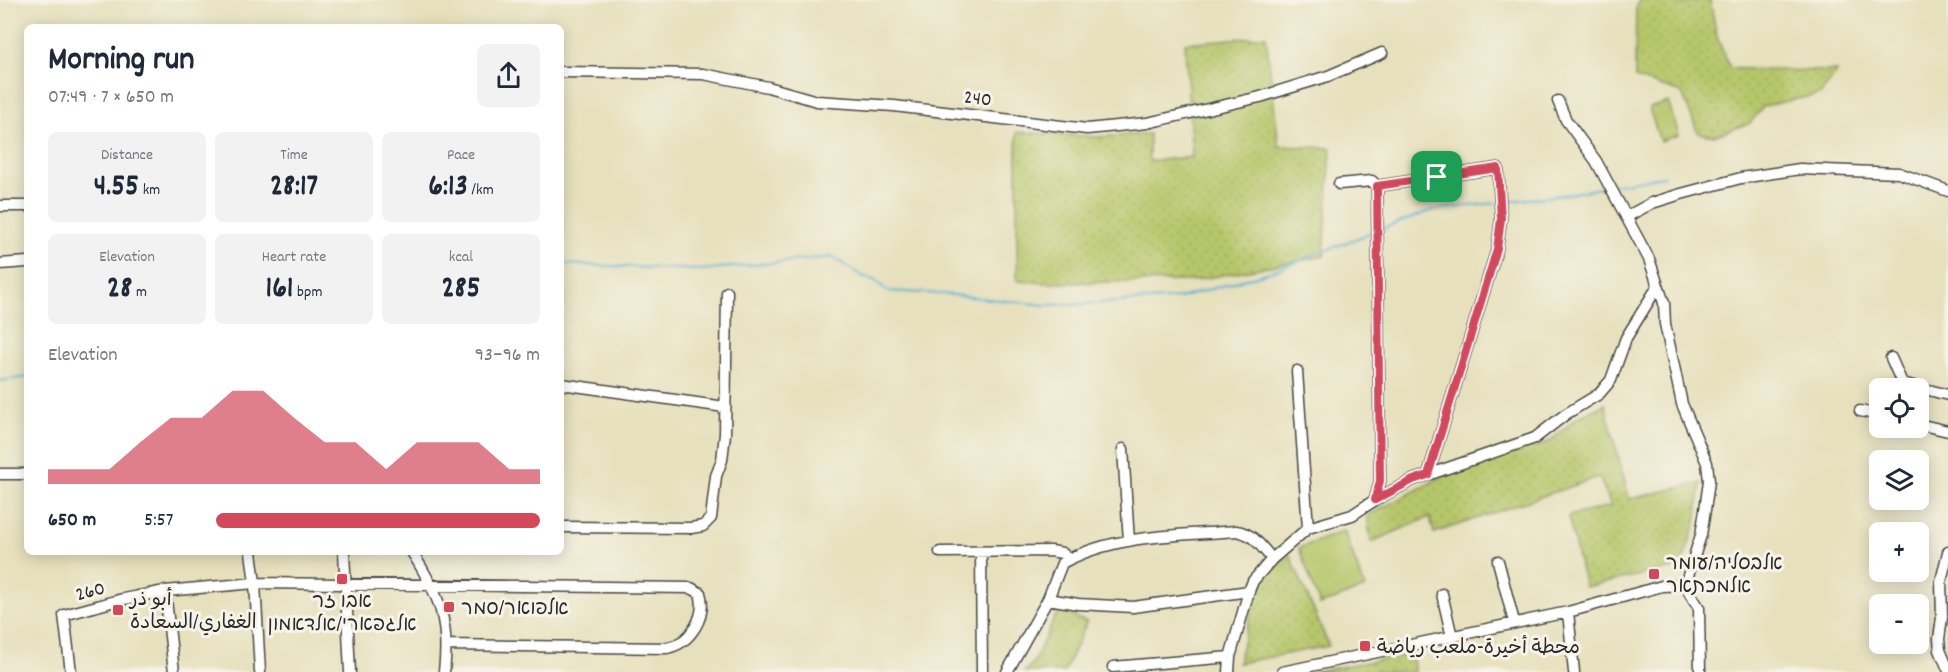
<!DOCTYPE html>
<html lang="en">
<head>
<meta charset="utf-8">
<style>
	body { margin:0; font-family:Dekko,"Playpen Sans Arabic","Playpen Sans Hebrew",sans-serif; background:#f2f2f3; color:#1f2937; height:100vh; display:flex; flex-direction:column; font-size:22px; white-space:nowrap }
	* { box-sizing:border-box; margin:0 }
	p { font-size:20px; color:#747a83 }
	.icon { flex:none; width:33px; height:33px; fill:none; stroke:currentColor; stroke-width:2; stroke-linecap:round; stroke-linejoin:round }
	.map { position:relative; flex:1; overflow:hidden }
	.sheet { position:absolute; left:24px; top:24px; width:540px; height:531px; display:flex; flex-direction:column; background:#fff; border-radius:9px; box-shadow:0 3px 15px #0003 }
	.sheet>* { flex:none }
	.tools { position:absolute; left:1869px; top:378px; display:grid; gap:12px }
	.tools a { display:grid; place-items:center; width:60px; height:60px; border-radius:9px; background:#fff; box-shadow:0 3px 15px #0003; font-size:30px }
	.pin { position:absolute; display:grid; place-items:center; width:51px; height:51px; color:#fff; margin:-26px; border-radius:12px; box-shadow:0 3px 9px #0006 }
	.round { display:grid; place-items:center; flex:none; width:63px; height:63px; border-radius:9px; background:#f2f2f3 }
	.head { display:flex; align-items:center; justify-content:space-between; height:102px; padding:0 24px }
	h1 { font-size:33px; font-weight:700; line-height:45px }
	.stats { display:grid; grid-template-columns:repeat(3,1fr); gap:9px; height:102px; padding:6px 24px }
	.stats div { display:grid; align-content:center; border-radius:9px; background:#f2f2f3; text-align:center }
	.stats b { font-size:30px; font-weight:700 }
	.stats small { font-size:16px; font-weight:400 }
	.stats p { font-size:16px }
	.chart { height:168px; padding:12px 24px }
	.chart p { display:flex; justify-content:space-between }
	.chart svg { width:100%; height:108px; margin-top:6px; fill:#d1495b; opacity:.7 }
	ul { padding:0 24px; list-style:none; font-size:20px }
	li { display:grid; grid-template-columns:96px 72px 1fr; align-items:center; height:45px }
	li i { height:15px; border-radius:8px; background:#d1495b }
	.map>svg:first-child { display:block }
	.grass { fill:url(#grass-dots); stroke:#70784a; stroke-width:1.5 }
	.garden { fill:#b6c669; stroke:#70784a; stroke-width:1.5 }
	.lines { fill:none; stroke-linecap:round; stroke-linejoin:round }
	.stream { stroke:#55abd2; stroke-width:2 }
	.street-casing { stroke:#474641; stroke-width:13 }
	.street { stroke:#fff; stroke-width:10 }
	.route-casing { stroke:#fff; stroke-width:12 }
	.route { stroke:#d1495b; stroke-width:8 }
	.poi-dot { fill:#d1495b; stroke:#f7f3e8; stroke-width:2 }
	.labels { text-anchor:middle; stroke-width:6; stroke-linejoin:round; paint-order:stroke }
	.street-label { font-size:20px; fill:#2b2b2b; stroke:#f7f3e8 }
	.poi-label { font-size:20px; fill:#2b2b2b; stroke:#f7f3e8; text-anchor:start }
</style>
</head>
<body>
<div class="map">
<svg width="1948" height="672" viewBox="0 0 1948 672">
	<defs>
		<pattern id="grass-dots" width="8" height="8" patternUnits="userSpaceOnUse" patternTransform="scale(1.5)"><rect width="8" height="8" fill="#b6c669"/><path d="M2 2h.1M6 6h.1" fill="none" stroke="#9daa5b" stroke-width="1.8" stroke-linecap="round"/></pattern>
	</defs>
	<rect width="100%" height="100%" fill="#f7f3e8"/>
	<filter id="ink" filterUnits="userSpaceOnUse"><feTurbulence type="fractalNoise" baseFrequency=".0167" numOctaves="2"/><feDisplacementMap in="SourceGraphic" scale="12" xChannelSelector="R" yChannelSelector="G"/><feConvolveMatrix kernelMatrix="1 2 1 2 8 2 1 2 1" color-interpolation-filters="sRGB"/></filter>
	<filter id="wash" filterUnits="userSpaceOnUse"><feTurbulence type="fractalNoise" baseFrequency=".008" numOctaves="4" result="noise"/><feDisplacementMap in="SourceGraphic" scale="24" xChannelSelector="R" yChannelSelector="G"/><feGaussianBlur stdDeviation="1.35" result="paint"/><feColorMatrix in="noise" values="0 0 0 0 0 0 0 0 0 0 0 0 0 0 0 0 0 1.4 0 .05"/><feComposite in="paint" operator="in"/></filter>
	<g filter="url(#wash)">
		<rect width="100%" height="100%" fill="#e6e0bc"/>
		<path class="grass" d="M1640,0H1670L1682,5L1696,0H1710L1717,37L1730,68L1764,70L1837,71L1821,94L1764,106L1750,123L1714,136L1698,133L1682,93L1635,78L1636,5Z
			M1266,36L1279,146L1331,148L1324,256L1191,281L1050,283L1017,281V132L1097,137L1149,134V161L1192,157L1185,43Z
			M1605,404L1629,499L1701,483L1696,523L1681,566L1585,587L1568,516L1611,506L1599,477L1434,533L1430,517L1371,542L1367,516L1447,474L1549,442L1577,418Z
			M1290,555L1329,646L1238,663L1259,580Z
			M1058,610L1087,622L1064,672H1024L1034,662Z
			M1413,654L1414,672H1312Z"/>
		<path class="garden" d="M1668,102L1679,135L1660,141L1649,108Z
			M1344,531L1365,588L1320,605L1299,548Z"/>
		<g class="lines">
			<path class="stream" d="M1613,185L1664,176
				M1504,202L1563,195L1605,187
				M1382,229L1433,210L1495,203
				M561,264L702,270L832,257L862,276L876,281L887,291L944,294L1045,305L1086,304L1180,298L1270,272L1373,232
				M0,381L27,377"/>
		</g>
	</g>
	<g filter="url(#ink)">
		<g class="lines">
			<g class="street-casing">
				<path id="street" d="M561,72L703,74L768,87L817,101L894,106L1087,129L1147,123L1260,97L1328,76L1382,53
					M1558,101L1566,120L1596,161L1649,259L1664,303L1665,324L1682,404L1707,463L1709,481L1705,510L1701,535L1685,585
					M1339,184L1372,181L1377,186L1498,168L1501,219L1497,249L1428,475
					M0,206H27
					M1626,217L1652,203L1681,194L1741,178L1800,169L1899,173L1948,191
					M0,264L27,262
					M1891,358L1902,383L1948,395
					M1297,371L1308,528
					M561,384L725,407
					M1860,411L1880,415
					M1918,424L1948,431
					M1123,449L1129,541
					M0,474H27
					M1375,500L1413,480L1535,438L1566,414L1599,394L1611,380L1626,338L1658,286
					M561,527L691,528L703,526L711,518L716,476L722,460L725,434L727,292
					M251,552L255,583L260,672
					M344,552L350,672
					M412,552C439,595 450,620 444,672
					M940,552L1051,551L1062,553L1069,559
					M981,552L982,672
					M1948,552L1941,581L1942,617L1939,639L1940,650L1948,669
					M1498,561L1514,622
					M165,591L174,672
					M1442,594L1452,637
					M1048,599L1078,604L1133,607L1249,591
					M1568,612L1574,672
					M1113,667L1230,657
					M71,672L64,615L119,600L165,591L255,583L691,588L700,593C707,616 691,643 667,648L447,645
					M1007,672L1048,599L1062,563C1114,534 1178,536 1236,531C1253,533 1261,546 1272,559
					M1229,672L1230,657L1249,591L1253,581L1272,559L1308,528L1352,515L1375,500L1380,481L1377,186
					M1282,672L1568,612L1662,586L1685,585L1699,608L1700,672"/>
			</g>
			<use href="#street" class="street"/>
		</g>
	</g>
	<g class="lines" filter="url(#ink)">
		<g class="route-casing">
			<path id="route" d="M1498,168L1501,219L1497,249L1428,475L1413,480L1375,500L1380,481L1377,186Z"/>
		</g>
		<use href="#route" class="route"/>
	</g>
	<g class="poi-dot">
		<rect x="1648" y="568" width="12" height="12" rx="3"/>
		<rect x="336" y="573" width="12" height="12" rx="3"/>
		<rect x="443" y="601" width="12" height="12" rx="3"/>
		<rect x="112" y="604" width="12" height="12" rx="3"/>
		<rect x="1359" y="640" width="12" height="12" rx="3"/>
	</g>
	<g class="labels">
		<g class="street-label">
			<text transform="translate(978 97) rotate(7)" y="7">240</text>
			<text transform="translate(90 590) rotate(-15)" y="7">260</text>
		</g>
		<g class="poi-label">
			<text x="1666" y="569">אלבסליה/עומר<tspan x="1666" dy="23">אלמכתאר</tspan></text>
			<text x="130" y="605">أبو ذر<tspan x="130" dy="23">الغفاري/السعادة</tspan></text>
			<text x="342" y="607" text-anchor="middle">אבו זר<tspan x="342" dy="23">אלגפארי/אלדאמון</tspan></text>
			<text x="461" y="614">אלפואר/סמר</text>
			<text x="1377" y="653">محطة أخيرة-ملعب رياضة</text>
		</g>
	</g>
</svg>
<div class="tools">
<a><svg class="icon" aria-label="locate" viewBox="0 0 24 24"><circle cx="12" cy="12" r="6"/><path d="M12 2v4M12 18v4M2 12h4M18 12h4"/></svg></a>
<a><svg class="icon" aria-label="layers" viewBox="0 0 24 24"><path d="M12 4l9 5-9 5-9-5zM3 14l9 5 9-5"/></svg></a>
<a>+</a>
<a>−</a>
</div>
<div class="pin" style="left:1437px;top:177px;background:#1e9e55"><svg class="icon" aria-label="arrive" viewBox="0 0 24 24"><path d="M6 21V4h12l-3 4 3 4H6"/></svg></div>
<section class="sheet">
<div class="head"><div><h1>Morning run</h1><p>07:49 · 7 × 650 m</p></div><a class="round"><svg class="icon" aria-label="share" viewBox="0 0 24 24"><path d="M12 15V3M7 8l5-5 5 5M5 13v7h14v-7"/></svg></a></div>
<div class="stats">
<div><p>Distance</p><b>4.55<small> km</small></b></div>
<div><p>Time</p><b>28:17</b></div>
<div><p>Pace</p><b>6:13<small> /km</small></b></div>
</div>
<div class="stats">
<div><p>Elevation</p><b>28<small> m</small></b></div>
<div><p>Heart rate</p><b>161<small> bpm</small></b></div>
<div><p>kcal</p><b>285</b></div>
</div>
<div class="chart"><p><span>Elevation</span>93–96 m</p>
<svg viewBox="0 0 160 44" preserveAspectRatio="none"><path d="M0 44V38L10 38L20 38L30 27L40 17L50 17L60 6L70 6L80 17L90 27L100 27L110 38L120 27L130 27L140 27L150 38L160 38V44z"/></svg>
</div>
<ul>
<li><b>650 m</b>5:57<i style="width:100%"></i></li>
</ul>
</section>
</div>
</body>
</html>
